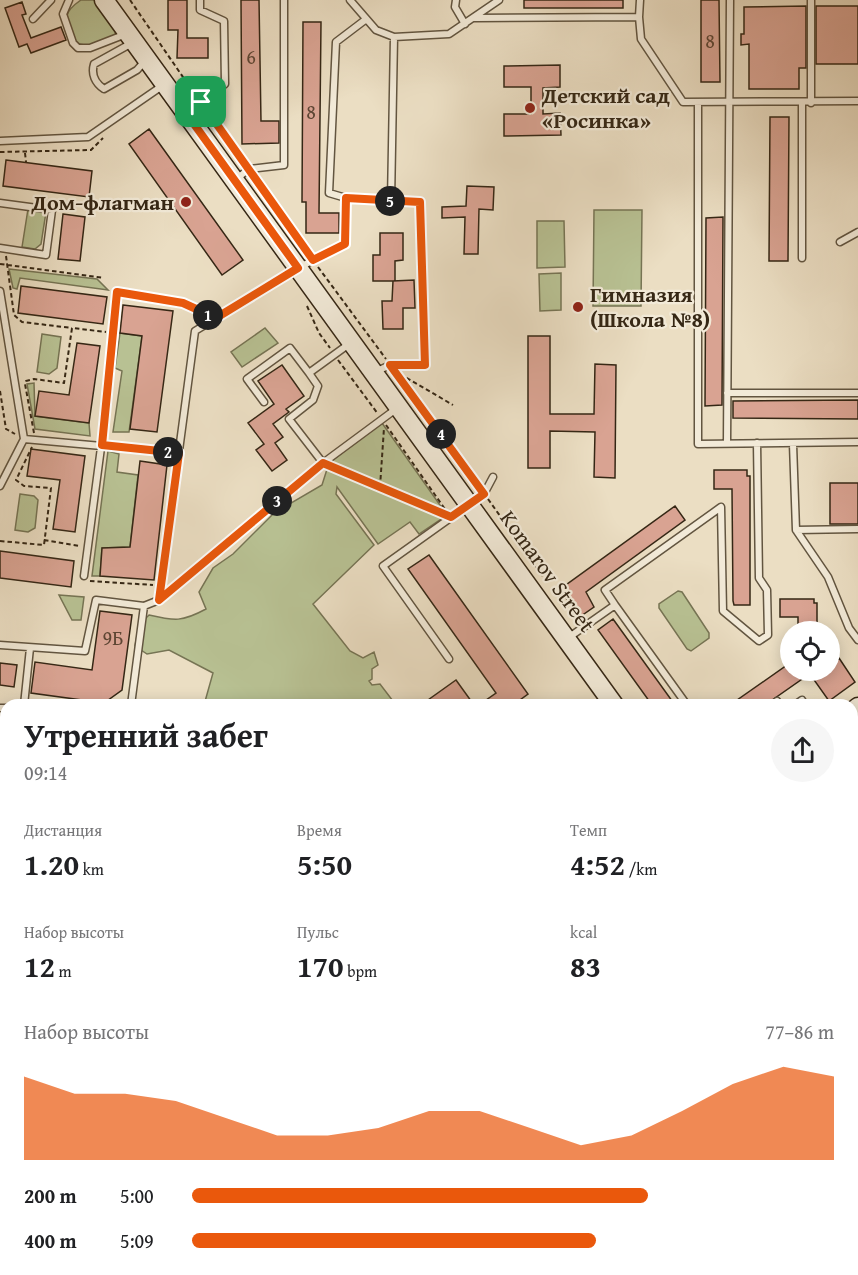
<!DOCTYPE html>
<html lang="ru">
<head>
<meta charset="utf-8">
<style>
	body { margin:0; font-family:"Gentium Book Plus",serif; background:#f6f6f6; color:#202124; height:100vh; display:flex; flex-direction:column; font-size:22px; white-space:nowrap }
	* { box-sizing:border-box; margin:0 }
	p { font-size:20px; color:#757577 }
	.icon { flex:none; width:33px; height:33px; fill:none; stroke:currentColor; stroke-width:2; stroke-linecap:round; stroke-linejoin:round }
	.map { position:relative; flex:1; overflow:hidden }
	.side { position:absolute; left:0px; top:699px; width:858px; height:576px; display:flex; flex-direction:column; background:#fff; border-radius:18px 18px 0 0; box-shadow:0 3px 15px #0003 }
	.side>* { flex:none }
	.fabs { position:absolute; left:780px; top:621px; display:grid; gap:12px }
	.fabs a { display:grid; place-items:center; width:60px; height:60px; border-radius:50%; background:#fff; box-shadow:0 3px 15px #0003; font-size:30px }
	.pin { position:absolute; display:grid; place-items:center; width:51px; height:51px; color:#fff; margin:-26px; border-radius:12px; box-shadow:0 3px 9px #0006 }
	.km { position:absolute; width:30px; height:30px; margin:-15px; border-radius:50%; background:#222; color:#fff; font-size:16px; line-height:30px; text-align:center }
	.round { display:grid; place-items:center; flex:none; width:63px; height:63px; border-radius:32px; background:#f6f6f6 }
	.summary { display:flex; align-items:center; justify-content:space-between; height:102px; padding:0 24px }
	h1 { font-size:33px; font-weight:700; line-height:45px }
	.figures { display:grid; grid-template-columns:repeat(3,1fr); gap:9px; height:102px; padding:6px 24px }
	.figures div { display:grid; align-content:center }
	.figures b { font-size:30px; font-weight:700 }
	.figures small { font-size:16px; font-weight:400 }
	.figures p { font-size:16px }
	.chart { height:168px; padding:12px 24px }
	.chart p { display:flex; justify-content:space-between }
	.chart svg { width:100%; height:108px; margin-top:6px; fill:#ea580c; opacity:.7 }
	ul { padding:0 24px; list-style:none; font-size:20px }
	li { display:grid; grid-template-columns:96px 72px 1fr; align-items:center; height:45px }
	li i { height:15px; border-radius:8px; background:#ea580c }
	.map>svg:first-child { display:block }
	.green { fill:#b8c193; stroke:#767454; stroke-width:1.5 }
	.water { fill:#9bbabc; stroke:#727f79; stroke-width:1.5 }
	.building { fill:#d9a392; stroke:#352715; stroke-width:1.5 }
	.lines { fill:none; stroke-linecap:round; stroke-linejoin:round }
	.lane-casing { stroke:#625540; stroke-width:9 }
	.street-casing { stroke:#625540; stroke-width:15 }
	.secondary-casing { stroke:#352715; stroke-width:21 }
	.path { stroke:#352715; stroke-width:2; stroke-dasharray:4.5 3; stroke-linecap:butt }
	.lane { stroke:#f2ead8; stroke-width:6 }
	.street { stroke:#f2ead8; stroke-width:12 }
	.secondary { stroke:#f2ead8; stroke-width:18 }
	.route-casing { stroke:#fff; stroke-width:12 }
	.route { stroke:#ea580c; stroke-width:8 }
	.poi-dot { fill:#8f2418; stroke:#f2ead8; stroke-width:2 }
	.labels { text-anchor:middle; stroke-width:4.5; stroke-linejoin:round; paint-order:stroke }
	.number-label { font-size:20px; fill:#5e4634 }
	.poi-label { font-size:22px; font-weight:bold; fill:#352715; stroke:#f2ead8; text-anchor:start }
	.street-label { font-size:22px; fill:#352715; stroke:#f2ead8 }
</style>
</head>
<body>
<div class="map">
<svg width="858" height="1275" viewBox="0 0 858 1275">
	<rect width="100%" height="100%" fill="#ebdec3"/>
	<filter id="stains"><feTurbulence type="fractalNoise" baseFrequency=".00333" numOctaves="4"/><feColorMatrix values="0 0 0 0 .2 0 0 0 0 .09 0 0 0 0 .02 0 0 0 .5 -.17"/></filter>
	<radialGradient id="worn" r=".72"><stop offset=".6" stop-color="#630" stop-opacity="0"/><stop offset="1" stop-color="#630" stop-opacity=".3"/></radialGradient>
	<path class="green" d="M81,0H94L116,29L115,35L89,46L75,43C67,21 59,15 81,0Z
		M28,209L46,212L41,244L35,249L22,247Z
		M594,210H642L641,306H593Z
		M537,221H564L565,267L537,268Z
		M9,269L97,279L108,290L20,278L17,289L13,288Z
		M561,273V310L540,311L539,274Z
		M265,328L278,343L242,367L231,352Z
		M120,333L142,336L129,432H113L122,371L115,368Z
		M42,334L61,337L57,368L49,374L37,372Z
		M34,383L35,416L89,423L90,436L35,429L27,384Z
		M382,423L447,515L419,534L410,522L378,544L337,487L336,494L374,545L313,604L350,651L363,658L374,652L378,665L372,669V679L369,681L372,685L380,684L396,705H204L213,673L169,650L147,654L135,646L139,625L149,615C175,621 182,622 206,609L199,592L213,568L233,554L274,513L322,485L329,463Z
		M108,451L119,454L117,472L138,475L130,547L102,548L100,576H92Z
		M20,494L34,496L38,500L35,528L28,532L15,530Z
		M678,591L682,592L709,633V638L691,651L687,649L659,608V604Z
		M59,595L84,597L81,620H72Z
		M0,729L6,730V1126L0,1121Z
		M157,1269H284L277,1275H162Z"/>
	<path class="water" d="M0,1121L6,1126V1242L0,1234Z
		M29,1269H157L162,1275H41Z"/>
	<path class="building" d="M168,0H187V38H208V58H177L178,30H168Z
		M241,0H259L261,121H279V143L242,144Z
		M524,0H623V8H524Z
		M701,0H719L720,82H701Z
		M22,2L26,14L22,15L31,38L61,27L66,40L31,53L27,44L19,47L5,8Z
		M806,6V68H799V89H749V44L741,45V34H744V7Z
		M816,6H858V64H816Z
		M303,22H321L319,213H339V233H306V202H302Z
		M560,65V87L543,88V114L560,113L561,135L504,136V114H531V87H504V66Z
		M770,117H789L788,261H769Z
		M149,129L243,260L222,275L129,144Z
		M6,160L92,171L89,197L3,186Z
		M467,186L494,187L493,210L479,209L478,254H464L465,217L442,218V207L466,206Z
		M63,214L85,217L80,261L58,259Z
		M723,217L722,405L705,406L706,218Z
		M380,233H403V260L395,261V281H373V255H380Z
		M414,280L415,308H403V329H383L382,301H392L393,281Z
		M21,286L107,297L103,324L18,313Z
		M123,305L173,311L157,432L130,429L142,336L120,333Z
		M528,336H550V414H594L595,364L616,365L615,478L594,477L595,432L550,431V468H528Z
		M77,343L100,346L89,423L35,416L39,391L69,395Z
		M282,365L304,396L286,409L289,412L273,424L283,437L275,443L287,460L272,471L256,450L264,444L248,423L274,404L258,381Z
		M858,400V419L733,418V401Z
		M31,449L85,456L75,532L53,529L60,480L27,476Z
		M140,461L167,465L154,580L100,576L102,548L130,547Z
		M714,470H747V476H750V605H734L733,601L732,489H714Z
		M830,483H858V524H830Z
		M675,506L685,520L586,592L594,607L581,616L559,590Z
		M0,551L74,561L71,587L0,578Z
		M429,555L528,694L513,705H479L496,693L408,569Z
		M780,599H814V603H817V632H798V617H780Z
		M100,611L132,615L122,690L104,703L31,693L35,662L92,670Z
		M613,619L675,705H652L598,630Z
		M839,658L855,682L829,701L812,677L822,670H830V665Z
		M0,663L17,665L14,687L0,685Z
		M790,663V670H815L765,705H730Z
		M456,680L474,705H421Z"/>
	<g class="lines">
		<g class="lane-casing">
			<path id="lane" d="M69,0L63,14L73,43L78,48H90L126,34
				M350,0L376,30L394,37L449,34L499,0
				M456,0L455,7L465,24
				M639,17L640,0
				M475,18L639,17L641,39L683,102L858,101
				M33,19L51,0
				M132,43L94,64C91,74 95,83 104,89L137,70L144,62
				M698,102V444L858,442
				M802,103V258
				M811,103V0
				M187,113L225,84L224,21L200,10V0
				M0,141L88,137L162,86
				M235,180L249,169L284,165V0
				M346,198L329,193L336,42L365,20
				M391,201L394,37
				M0,203L52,210L46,255L0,248
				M840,242L858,232
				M0,291L24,439L0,486
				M309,373L318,386L313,400L289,419L323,463
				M727,393H858
				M264,402L247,379L290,348L309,373L349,344
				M24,439L179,453
				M727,443L730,0
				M793,444L796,530L828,577L849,628L858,640
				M796,530L858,529
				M84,576L102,440L117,292L183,303L216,318
				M159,600L195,331L298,268L345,244L346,198L420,202L425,365H390L375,372
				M615,605L687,705
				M568,638L615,605L605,590L721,507L723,611L759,641L768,635L767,590L759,578L757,443
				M0,645L85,651L96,600L144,606L159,600L323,463L396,409
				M449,659L383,566L484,494L493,477
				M777,701L780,705
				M24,705L30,648
				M131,705L144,606
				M795,705L802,700L805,705
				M0,708H6
				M852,809L858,805
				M852,816L858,824
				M852,988L858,981
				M852,1033L858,1029
				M852,1202L858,1199
				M852,1243L858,1239
				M641,1269L645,1275
				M736,1269L741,1275
				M780,1269L785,1275
				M714,1275L724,1269
				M810,1275L818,1269"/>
		</g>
		<g class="street-casing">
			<path id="street" d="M852,1074L858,1081
				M852,1091L858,1087
				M563,1275L572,1269"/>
		</g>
		<g class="secondary-casing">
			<path id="secondary" d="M104,0L614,705
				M852,712L858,707"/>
		</g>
		<path class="path" d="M130,0L196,96
			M205,108L244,162
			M0,152L91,150L103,138
			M25,153L26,162
			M254,176L310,255
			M6,256L14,315L22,322L72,328
			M0,264L104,278
			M318,267L386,359
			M307,306L319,333L330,348
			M338,360L378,414
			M397,373L480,487
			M400,374L453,405
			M0,391L6,429L15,434
			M386,425L447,512
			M34,433L25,384L26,381L34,379L64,383L72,328L106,332
			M332,467L443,514
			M380,487L384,428
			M488,499L547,582
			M44,540L80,546
			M0,541L44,545L51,488L24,486L16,480L32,447
			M90,581L153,585
			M69,1275L75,1269
			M345,1275L349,1269"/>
		<use href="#lane" class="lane"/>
		<use href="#street" class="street"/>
		<use href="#secondary" class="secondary"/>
	</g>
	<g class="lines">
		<g class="route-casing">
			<path id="route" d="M201,102L313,260L345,244L346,198L420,202L425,365H390L484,494L451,517L323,463L159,600L179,453L102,445L117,292L183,303L216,318L298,268L186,113Z"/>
		</g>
		<use href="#route" class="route"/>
	</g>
	<g class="poi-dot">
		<circle cx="530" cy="108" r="6"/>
		<circle cx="186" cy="202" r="6"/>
		<circle cx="578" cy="307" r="6"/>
	</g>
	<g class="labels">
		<g class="number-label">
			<text x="710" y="48">8</text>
			<text x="251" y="64">6</text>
			<text x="311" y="119">8</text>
			<text x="113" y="645">9Б</text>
		</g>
		<g class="poi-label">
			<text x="542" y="103">Детский сад<tspan x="542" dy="25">«Росинка»</tspan></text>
			<text x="174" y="210" text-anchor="end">Дом-флагман</text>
			<text x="590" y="302">Гимназия<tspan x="590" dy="25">(Школа №8)</tspan></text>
		</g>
		<g class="street-label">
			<text transform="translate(548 571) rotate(54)" y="8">Komarov Street</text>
		</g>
	</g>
	<rect width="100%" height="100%" filter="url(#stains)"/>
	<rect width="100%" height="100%" fill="url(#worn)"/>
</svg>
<div class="fabs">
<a><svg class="icon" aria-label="locate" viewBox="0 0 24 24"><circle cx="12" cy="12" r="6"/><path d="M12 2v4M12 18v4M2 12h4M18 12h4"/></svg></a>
</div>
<div class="pin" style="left:201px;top:102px;background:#1e9e55"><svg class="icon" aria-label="arrive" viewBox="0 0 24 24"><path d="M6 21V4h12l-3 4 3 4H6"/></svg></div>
<b class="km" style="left:208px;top:315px">1</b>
<b class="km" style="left:168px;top:452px">2</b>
<b class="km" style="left:277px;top:501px">3</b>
<b class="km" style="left:441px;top:434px">4</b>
<b class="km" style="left:390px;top:201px">5</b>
<section class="side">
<div class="summary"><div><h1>Утренний забег</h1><p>09:14</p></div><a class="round"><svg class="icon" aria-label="share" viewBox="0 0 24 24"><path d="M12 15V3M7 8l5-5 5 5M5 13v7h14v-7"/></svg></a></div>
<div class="figures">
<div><p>Дистанция</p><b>1.20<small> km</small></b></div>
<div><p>Время</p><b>5:50</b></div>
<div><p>Темп</p><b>4:52<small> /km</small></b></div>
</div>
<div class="figures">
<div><p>Набор высоты</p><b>12<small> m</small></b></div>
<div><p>Пульс</p><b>170<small> bpm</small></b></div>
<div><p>kcal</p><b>83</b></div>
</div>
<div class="chart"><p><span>Набор высоты</span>77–86 m</p>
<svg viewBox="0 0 160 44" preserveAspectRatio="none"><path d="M0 44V10L10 17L20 17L30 20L40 27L50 34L60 34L70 31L80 24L90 24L100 31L110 38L120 34L130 24L140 13L150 6L160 10V44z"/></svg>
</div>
<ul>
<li><b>200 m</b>5:00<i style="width:71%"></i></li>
<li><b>400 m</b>5:09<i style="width:63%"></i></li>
</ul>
</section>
</div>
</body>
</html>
